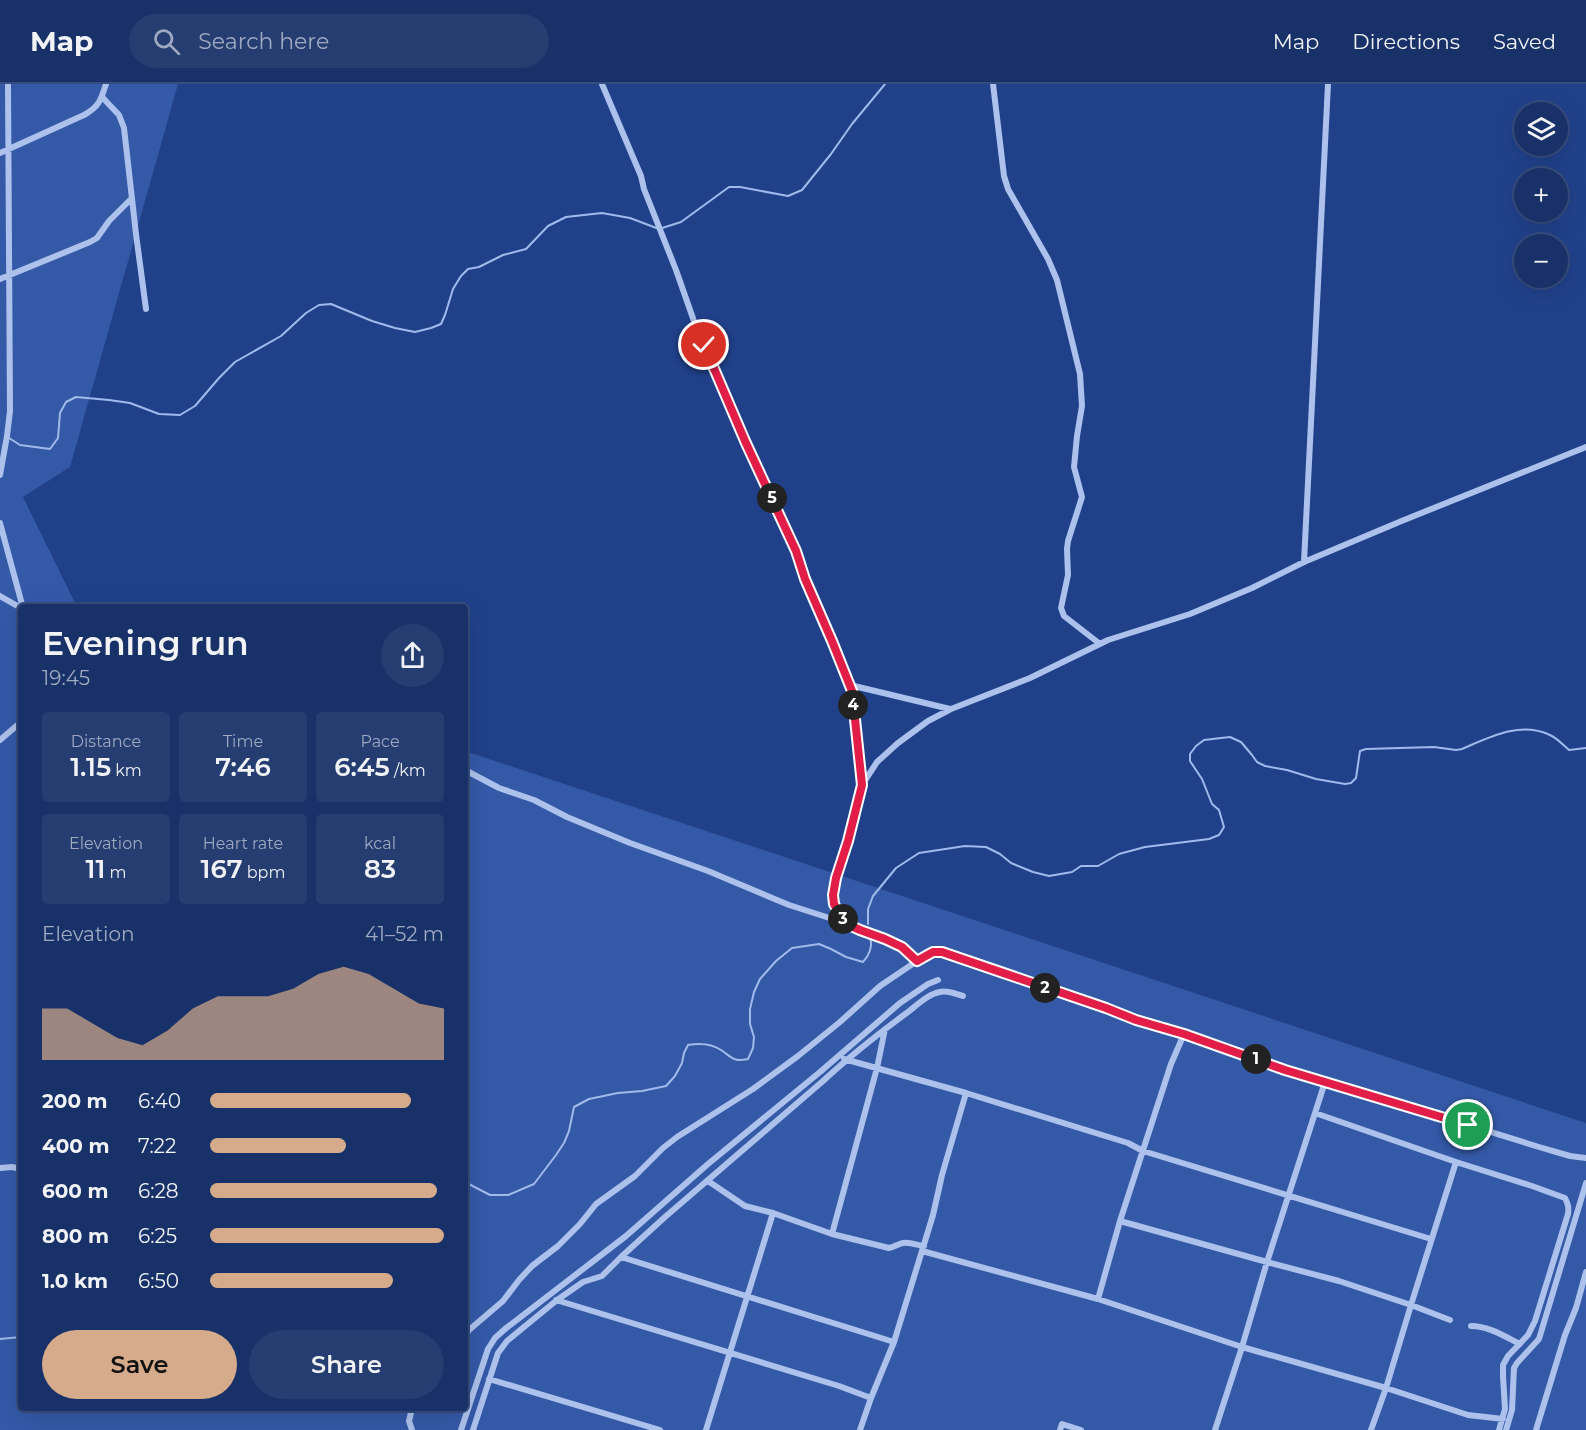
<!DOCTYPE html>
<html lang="en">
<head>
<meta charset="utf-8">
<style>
	body { margin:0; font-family:Montserrat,sans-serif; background:#253d71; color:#f1f3f6; height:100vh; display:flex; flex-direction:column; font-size:22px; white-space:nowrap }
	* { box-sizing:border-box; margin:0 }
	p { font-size:20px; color:#9fa9c0 }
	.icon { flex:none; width:33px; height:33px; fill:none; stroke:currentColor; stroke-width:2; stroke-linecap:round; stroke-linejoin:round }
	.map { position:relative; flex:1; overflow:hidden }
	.sheet { position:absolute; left:18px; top:520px; width:450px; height:807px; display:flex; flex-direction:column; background:#183168; border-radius:6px; box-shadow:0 6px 24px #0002,0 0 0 2px #364c7c }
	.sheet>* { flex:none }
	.controls { position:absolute; left:1514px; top:18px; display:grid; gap:12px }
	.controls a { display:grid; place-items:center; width:54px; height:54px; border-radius:50%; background:#183168; box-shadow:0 6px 24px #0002,0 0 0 2px #364c7c; font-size:30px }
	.pin { position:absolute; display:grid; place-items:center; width:51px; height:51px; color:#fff; margin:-26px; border:3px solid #fff; border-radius:50%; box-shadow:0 2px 6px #0007 }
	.km { position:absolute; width:30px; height:30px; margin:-15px; border-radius:50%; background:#222; color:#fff; font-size:16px; line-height:30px; text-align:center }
	.round { display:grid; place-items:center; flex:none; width:63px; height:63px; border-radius:32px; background:#253d71 }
	.overview { display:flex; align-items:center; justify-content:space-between; height:102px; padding:0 24px }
	h1 { font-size:33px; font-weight:600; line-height:45px }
	.metrics { display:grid; grid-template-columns:repeat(3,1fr); gap:9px; height:102px; padding:6px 24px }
	.metrics div { display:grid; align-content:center; border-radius:6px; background:#253d71; text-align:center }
	.metrics b { font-size:26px; font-weight:600 }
	.metrics small { font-size:16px; font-weight:400 }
	.metrics p { font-size:16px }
	.chart { height:168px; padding:12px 24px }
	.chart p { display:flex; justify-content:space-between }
	.chart svg { width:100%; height:108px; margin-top:6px; fill:#d6ab8b; opacity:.7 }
	.action { display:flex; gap:12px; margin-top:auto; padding:12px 24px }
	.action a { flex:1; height:69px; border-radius:36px; background:#d6ab8b; color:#111; font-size:24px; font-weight:600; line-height:69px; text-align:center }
	.action a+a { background:#253d71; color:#f1f3f6 }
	ul { padding:0 24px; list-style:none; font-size:20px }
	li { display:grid; grid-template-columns:96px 72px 1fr; align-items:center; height:45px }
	li i { height:15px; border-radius:8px; background:#d6ab8b }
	header { display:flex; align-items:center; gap:36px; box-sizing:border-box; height:84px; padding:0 30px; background:#183168; border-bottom:2px solid #364c7c }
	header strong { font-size:28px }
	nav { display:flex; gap:33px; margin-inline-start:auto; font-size:21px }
	.search { width:420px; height:54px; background:#253d71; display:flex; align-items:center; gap:15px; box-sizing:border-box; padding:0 21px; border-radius:33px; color:#9fa9c0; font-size:22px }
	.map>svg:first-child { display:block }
	.green { fill:#3459a7 }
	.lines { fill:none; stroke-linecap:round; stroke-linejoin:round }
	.stream { stroke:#a0baec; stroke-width:2 }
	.minor { stroke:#acc1eb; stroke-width:6 }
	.route-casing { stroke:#fff; stroke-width:12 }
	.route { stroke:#e11d48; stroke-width:8 }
</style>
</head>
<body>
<header>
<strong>Map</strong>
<div class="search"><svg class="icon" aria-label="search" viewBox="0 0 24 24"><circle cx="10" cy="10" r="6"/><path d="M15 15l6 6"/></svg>Search here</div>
<nav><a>Map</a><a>Directions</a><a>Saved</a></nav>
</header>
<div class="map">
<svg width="1586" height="1346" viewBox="0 0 1586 1346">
	<rect width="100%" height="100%" fill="#20418a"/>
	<path class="green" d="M0,0H178L70,383L23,413L77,523L21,524V1324H465V667L1586,1039V1346H0Z"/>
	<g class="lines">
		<path class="stream" d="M9,354L20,361L50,365L58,354L60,329L66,318L76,313L109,316L130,319L159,330L180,331L195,322L219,294L235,278L281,252L306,229L319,221L331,220L372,237L395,244L415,248L431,244L441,240L445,231L453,205L461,192L468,185L479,183L503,171L526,165L548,142L566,133L602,129L630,134L659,145L681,138L729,103H740L788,112L802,106L831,70L852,40L885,0
			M868,840V825L873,812L896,784L919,769L965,762L986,763L1000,770L1011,779L1033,788L1049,792L1072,788L1081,782H1098L1119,770L1145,763L1209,755L1219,751L1224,743L1219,726L1212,720L1202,695L1190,677V670L1196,662L1204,656L1230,653L1241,658L1252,671L1257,678L1265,682L1287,686L1316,695L1345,700L1351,699L1356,694L1360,667L1366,665L1434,663L1456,666L1462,665C1490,653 1520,637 1550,651C1557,654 1563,661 1569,666L1586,664
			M465,1098L490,1111H508L534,1100L556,1071L564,1059L569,1047L574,1023L589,1015L618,1009L642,1007L666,1002L675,992L682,979L684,969L688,961C699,959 712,960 721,966C733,974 733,978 748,975L753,964L754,953L750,940V925L754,908L760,895L776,877L792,864L819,860L831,865L846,873L863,878C869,872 873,862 870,854
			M0,1255L21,1253"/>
		<path class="minor" d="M602,0L641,92L644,105L676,186L695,240L745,357L796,467L805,495L832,557L852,607L862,701L848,757L836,793L833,811L834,820L840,831L847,840L860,846L885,855L902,863L917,877
			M993,0L1004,92L1008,105L1048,175L1057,196L1080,290L1082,322L1077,352L1074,383L1082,413L1068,457L1067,465L1068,491L1061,524L1064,532L1100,560
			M102,13L119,31L124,44L136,150L146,225
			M0,69L84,31C99,23 101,16 106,0
			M0,195L90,158L97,154L109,137L131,115
			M0,391L7,352L10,327L8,0
			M0,439L23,524
			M1304,478L1328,0
			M0,512L21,524
			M850,601L950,625
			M0,656L21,638
			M465,686L499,704L534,716L567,733L630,759L708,787L789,821L845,839
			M862,701L877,678L898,659L928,637L951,625L1030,594L1108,556L1190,530L1252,504L1304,478L1404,436L1586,363
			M844,975L966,1009L1128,1059L1143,1067L1431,1155
			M1315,1029L1456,1078L1532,1102L1565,1114C1568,1120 1569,1123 1568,1130L1535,1237L1528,1251L1508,1272L1503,1281V1292L1505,1325L1499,1346
			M0,1084L12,1083L21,1085
			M708,1097L745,1122L773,1129L832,1150L889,1164C894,1163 898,1160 903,1159C910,1158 917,1161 924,1162
			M1120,1137L1267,1178L1339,1197L1411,1221L1450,1236
			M832,1150L877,984L885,945
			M922,1167L1098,1215L1242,1263L1386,1304L1468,1331L1503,1335
			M621,1173L894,1258
			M1098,1215L1120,1137L1171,980L1184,950
			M556,1216L839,1302L871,1314
			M1471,1242C1488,1242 1504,1252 1520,1260
			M465,1252L469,1246L503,1217L519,1196L532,1182L558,1162L580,1140L596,1120L635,1092L663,1064L677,1053L753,1005L798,972L840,938L880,902L917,877L933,868H942L953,872L1106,924L1136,936L1184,950L1285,986L1365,1009L1539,1063L1570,1072L1586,1074
			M489,1295L660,1346
			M412,1324L409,1337L412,1346
			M461,1346L488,1265L495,1254L505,1245L626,1152L708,1080L820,988L900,919L928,900L938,896
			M473,1346L498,1269L507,1257L557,1216L583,1198L602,1192L621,1173L665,1133L823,997C850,972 878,950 908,928C917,921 928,910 940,908C947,906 956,910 963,912
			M706,1346L773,1129
			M860,1346L871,1314L894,1258L933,1131L942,1091L966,1009
			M1060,1346L1062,1340L1081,1346
			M1215,1346L1242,1263L1267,1178L1325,998
			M1371,1346L1386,1304L1411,1221L1456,1078
			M1506,1346L1512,1326L1514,1284L1517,1279L1539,1255L1586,1099
			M1536,1346L1565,1251L1576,1224L1586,1188"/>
	</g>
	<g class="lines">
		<g class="route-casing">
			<path id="route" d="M704,261L745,357L796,467L805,495L832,557L852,607L862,701L848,757L836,794L833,811L834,820L840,831L847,840L860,846L885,855L902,863L917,877L933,868H942L1106,924L1136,936L1184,950L1285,986L1468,1041"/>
		</g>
		<use href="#route" class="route"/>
	</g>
</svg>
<div class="controls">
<a><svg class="icon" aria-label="layers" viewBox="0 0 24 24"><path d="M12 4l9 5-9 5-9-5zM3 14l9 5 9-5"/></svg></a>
<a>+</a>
<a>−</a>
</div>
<div class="pin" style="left:1468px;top:1041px;background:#1e9e55"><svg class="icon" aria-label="arrive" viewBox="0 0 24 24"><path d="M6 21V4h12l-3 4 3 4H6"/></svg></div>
<div class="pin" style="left:704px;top:261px;background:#d93025"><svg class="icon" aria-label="check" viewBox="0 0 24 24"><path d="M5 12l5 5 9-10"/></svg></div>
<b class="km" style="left:1256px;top:975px">1</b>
<b class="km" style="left:1045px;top:904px">2</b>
<b class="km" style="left:843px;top:835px">3</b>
<b class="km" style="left:853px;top:621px">4</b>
<b class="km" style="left:772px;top:414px">5</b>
<section class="sheet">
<div class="overview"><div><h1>Evening run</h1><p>19:45</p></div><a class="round"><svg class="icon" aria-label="share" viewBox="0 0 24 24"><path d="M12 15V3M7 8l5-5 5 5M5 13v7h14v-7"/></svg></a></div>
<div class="metrics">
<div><p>Distance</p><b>1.15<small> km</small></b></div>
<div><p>Time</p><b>7:46</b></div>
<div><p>Pace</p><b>6:45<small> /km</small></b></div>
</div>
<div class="metrics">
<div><p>Elevation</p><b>11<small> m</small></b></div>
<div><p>Heart rate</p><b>167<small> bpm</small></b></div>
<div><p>kcal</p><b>83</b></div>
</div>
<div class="chart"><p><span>Elevation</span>41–52 m</p>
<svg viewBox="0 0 160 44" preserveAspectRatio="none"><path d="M0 44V23L10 23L20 29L30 35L40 38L50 32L60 23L70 18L80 18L90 18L100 15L110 9L120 6L130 9L140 15L150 21L160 23V44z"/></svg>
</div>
<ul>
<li><b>200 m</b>6:40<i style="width:86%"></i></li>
<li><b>400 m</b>7:22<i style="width:58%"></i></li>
<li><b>600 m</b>6:28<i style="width:97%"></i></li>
<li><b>800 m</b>6:25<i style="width:100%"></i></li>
<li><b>1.0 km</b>6:50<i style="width:78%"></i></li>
</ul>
<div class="action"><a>Save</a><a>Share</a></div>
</section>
</div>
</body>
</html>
